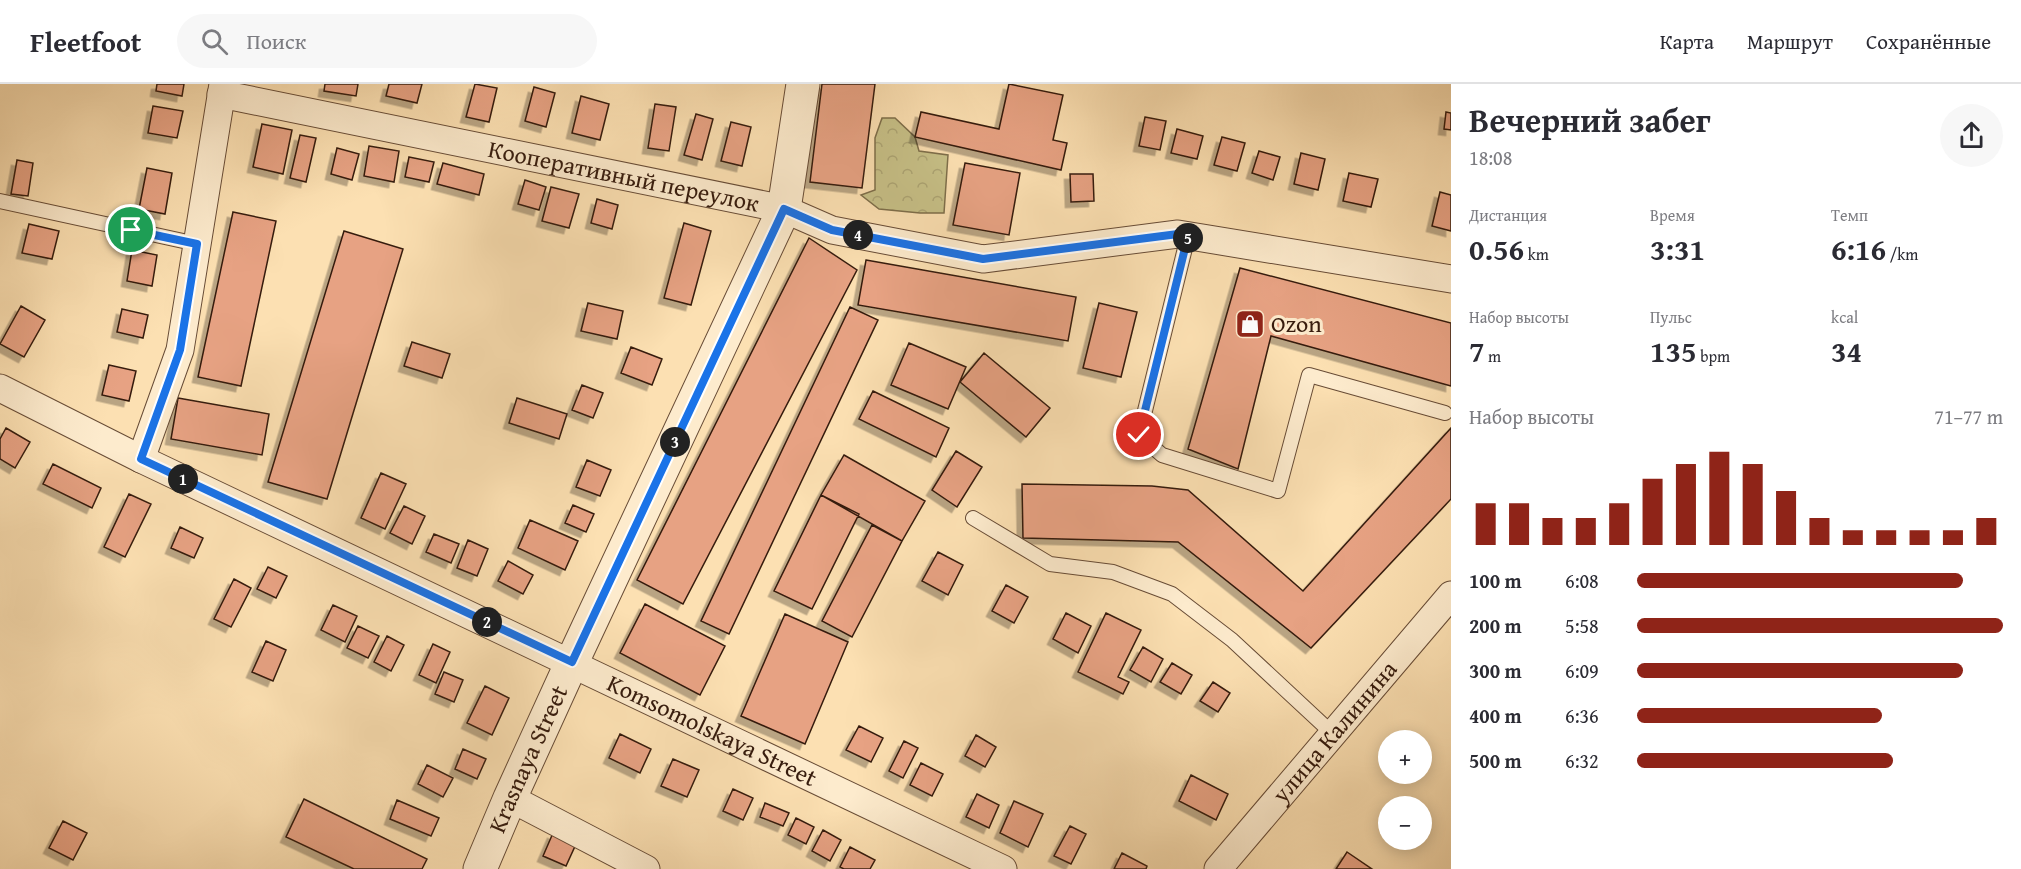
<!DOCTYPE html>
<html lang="ru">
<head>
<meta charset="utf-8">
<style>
	body { margin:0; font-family:"Gentium Book Plus",serif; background:#f7f7f7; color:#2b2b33; height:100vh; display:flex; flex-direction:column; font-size:22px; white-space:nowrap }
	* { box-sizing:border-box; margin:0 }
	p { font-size:20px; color:#7c7c81 }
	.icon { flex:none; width:33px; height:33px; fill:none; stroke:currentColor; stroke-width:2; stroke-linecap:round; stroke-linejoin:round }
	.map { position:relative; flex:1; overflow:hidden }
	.side { display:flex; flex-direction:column; background:#fff; width:570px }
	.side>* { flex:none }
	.tools { position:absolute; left:1378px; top:646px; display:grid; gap:12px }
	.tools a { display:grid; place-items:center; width:54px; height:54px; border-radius:50%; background:#fff; box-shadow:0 3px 15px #0003; font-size:30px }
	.pin { position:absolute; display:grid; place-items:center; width:51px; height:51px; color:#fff; margin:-26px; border:3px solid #fff; border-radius:50%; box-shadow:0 2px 6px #0007 }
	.km { position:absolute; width:30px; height:30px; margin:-15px; border-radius:50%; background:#222; color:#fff; font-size:16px; line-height:30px; text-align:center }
	.round { display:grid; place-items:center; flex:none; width:63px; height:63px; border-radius:32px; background:#f7f7f7 }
	.headline { display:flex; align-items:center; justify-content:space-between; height:102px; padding:0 18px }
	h1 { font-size:33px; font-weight:700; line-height:45px }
	.figures { display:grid; grid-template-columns:repeat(3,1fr); gap:9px; height:102px; padding:6px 18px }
	.figures div { display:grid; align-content:center }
	.figures b { font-size:30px; font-weight:700 }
	.figures small { font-size:16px; font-weight:400 }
	.figures p { font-size:16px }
	.chart { height:168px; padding:12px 18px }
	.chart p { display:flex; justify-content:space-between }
	.chart svg { width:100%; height:108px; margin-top:6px; stroke:#8f2418; stroke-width:6 }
	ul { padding:0 18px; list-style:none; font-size:20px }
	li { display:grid; grid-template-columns:96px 72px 1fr; align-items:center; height:45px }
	li i { height:15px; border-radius:8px; background:#8f2418 }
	header { display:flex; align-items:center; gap:36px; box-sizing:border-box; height:84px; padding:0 30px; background:#fff; border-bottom:2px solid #e1e1e2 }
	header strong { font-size:28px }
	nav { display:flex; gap:33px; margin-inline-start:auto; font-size:21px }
	.search { width:420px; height:54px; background:#f7f7f7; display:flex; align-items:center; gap:15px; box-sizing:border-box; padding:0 21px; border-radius:33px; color:#7c7c81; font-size:22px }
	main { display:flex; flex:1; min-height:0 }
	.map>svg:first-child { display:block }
	.forest { fill:url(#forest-crowns); stroke:#7e6e4a; stroke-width:1.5 }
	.building { fill:#e7a283; stroke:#361b0d; stroke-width:1.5; filter:url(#shadow) }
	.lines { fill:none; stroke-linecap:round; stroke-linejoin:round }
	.service-casing { stroke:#684c36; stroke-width:16 }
	.minor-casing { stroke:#684c36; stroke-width:29 }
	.tertiary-casing { stroke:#684c36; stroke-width:35 }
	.service { stroke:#fdebcd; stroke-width:14 }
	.minor { stroke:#fdebcd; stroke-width:27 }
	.tertiary { stroke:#fdebcd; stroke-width:33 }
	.route-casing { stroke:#fff; stroke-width:12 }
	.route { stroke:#1a73e8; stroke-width:8 }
	.labels { text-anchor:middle; stroke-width:6; stroke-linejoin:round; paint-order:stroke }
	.street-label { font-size:24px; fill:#361b0d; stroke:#fdebcd }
	.poi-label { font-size:24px; fill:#361b0d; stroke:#fdebcd; text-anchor:start }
</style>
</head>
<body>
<header>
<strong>Fleetfoot</strong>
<div class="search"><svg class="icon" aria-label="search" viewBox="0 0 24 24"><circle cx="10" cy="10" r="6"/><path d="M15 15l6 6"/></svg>Поиск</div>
<nav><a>Карта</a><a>Маршрут</a><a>Сохранённые</a></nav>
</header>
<main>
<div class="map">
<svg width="1451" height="785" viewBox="0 0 1451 785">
	<defs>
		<pattern id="forest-crowns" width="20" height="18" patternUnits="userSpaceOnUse" patternTransform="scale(1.5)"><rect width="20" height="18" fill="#c7c087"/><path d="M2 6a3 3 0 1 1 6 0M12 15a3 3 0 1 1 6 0" fill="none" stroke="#aca473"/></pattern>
		<filter id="shadow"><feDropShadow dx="-5.5" dy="5.5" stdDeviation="0" flood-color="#0004"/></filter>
	</defs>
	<rect width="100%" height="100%" fill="#fce0b2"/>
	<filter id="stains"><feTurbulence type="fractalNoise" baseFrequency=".00333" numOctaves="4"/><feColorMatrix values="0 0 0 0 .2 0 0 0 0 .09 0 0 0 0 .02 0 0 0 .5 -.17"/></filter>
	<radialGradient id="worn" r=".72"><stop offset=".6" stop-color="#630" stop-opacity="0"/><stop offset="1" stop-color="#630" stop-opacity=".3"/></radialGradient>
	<path class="forest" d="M882,34H895L915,53L919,67L948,71L944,129H920L879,125L861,111L875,106V54Z"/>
	<path class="building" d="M157,0H184L182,12L156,7Z
		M325,0H358L356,12L324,7Z
		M389,0H422L417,19L386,12Z
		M475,0L497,4L489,38L466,33Z
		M822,0H875L862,104L810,98Z
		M1009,0L1063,11L1053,56L1067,59L1061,86L915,53L921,28L999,45Z
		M534,3L555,9L546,43L525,37Z
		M581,12L609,20L600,56L572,49Z
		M655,20L676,23L669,67L648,64Z
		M153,22L183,27L177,54L148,49Z
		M1446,28L1451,29V46L1444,45Z
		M696,30L713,35L702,76L684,71Z
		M1145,33L1166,37L1160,66L1139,62Z
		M731,38L751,43L742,82L721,77Z
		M262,40L292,46L283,90L253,83Z
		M1177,45L1203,52L1197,75L1171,69Z
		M300,51L316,54L306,98L290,94Z
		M1222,53L1245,59L1237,87L1214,81Z
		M369,62L399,67L394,98L364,92Z
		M337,64L359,70L352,96L331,90Z
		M1259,67L1280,73L1273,96L1252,89Z
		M1301,69L1325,75L1318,106L1294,100Z
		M409,73L434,78L429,98L405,93Z
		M17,76L33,79L28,112L11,110Z
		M443,79L484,90L479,111L437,100Z
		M965,79L1020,89L1009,151L953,141Z
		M147,84L172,89L165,130L139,125Z
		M1349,89L1378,95L1371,123L1343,117Z
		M1070,90H1093L1094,117L1071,118Z
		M525,96L546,103L539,126L518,120Z
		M551,103L579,110L569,144L542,137Z
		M1440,108L1451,111V147L1432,142Z
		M597,115L618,121L612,145L591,139Z
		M233,128L276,137L241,302L198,293Z
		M684,139L711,147L691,221L664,214Z
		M29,140L59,147L52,175L22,169Z
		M344,147L403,165L327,415L268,398Z
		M809,154L857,186L683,520L637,496Z
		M132,166L157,171L152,202L127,197Z
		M866,176L1076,213L1068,257L858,221Z
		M1240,184L1451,239V302L1271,252L1238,385L1188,365Z
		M588,219L623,227L617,255L581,247Z
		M1099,219L1137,228L1121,293L1083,284Z
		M21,222L45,236L24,273L0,260Z
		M850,223L878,236L729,550L701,537Z
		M122,225L148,231L143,254L117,248Z
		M412,258L450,270L442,294L404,282Z
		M909,259L966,283L948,325L891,301Z
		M631,263L662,275L652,301L621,289Z
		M984,269L1050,324L1026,353L960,298Z
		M109,281L136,287L129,317L102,311Z
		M582,301L603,309L593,334L572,326Z
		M873,307L949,344L936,373L859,335Z
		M178,314L269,330L262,371L171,355Z
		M517,314L567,330L559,355L509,339Z
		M6,344L30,358L15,384L0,375V355Z
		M1451,344V415L1311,564L1178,458L1023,454L1022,400L1152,402L1188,406L1303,507Z
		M956,367L982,383L957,423L932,406Z
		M844,371L925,417L902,457L821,411Z
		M587,376L611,386L600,412L576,403Z
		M53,380L101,404L92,424L43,400Z
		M381,389L406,400L385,445L361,434Z
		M129,410L151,420L125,473L104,463Z
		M821,411L859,430L812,525L774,507Z
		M573,421L594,430L586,448L565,439Z
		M404,422L425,432L412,460L390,449Z
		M530,436L578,457L565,486L518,464Z
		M872,441L902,457L852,553L822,537Z
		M180,443L203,454L194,474L171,464Z
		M434,450L459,460L451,479L426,468Z
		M468,456L488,465L477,492L457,484Z
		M938,468L963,481L948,511L922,497Z
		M508,477L533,491L523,510L498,497Z
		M268,483L287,492L276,514L257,505Z
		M234,495L251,504L231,543L214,535Z
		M1006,501L1028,513L1014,539L992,527Z
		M645,520L725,562L700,611L620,569Z
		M333,521L357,532L345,558L321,546Z
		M1066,529L1091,542L1078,569L1053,555Z
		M1106,529L1141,546L1118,593L1129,598L1123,610L1078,588Z
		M785,530L848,558L805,660L741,632Z
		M358,542L379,552L368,574L347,564Z
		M387,552L404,561L391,587L374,578Z
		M266,557L286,566L273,597L252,588Z
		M433,560L450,568L436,599L419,591Z
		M1143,563L1163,575L1151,598L1130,586Z
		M1172,579L1192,591L1181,610L1160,598Z
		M444,588L463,596L454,618L435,610Z
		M1213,598L1230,609L1218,628L1200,617Z
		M485,602L509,614L492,651L467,639Z
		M859,642L883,654L871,678L846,666Z
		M620,650L651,665L640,689L609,674Z
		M976,651L996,663L985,683L965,672Z
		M904,657L918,664L903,694L889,687Z
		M463,665L486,675L477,695L455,685Z
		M673,675L699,686L687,713L661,702Z
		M921,679L943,690L932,712L910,701Z
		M427,681L453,694L443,713L418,700Z
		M1191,691L1228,710L1216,736L1179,717Z
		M733,705L753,714L743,736L723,727Z
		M977,710L999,721L989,744L966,733Z
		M304,715L427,775L422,785H354L286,753Z
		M397,716L439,734L431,752L390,735Z
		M1014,717L1043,730L1028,763L1000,749Z
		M765,719L789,729L783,742L760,733Z
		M796,734L814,743L806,760L788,751Z
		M63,737L87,749L73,776L49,764Z
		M1070,742L1086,750L1071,780L1054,772Z
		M823,746L841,756L830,777L812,767Z
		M553,749L576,760L566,782L543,772Z
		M850,763L875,776L870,785H844L840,783Z
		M1347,768L1372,785H1336Z
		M1122,769L1147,782L1146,785H1114Z"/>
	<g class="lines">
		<g class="service-casing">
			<path id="service" d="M0,117L197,160
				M1188,152L1139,351L1162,371L1278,407L1309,291L1445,329
				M973,434L1050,480L1113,488L1172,510L1232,556L1333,650"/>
		</g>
		<g class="minor-casing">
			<g id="minor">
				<path id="s1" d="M221,10L784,125L832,146L983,175L1178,150L1451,195"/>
				<path id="s2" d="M0,304L141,375L1003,785"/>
				<path d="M141,375L180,266L223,0"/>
				<path d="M510,714L646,785"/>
				<path id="s3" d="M1218,785L1451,511"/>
			</g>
		</g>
		<g class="tertiary-casing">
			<g id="tertiary">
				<path id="s4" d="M480,785L510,714L572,578L784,125L803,0"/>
			</g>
		</g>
		<use href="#service" class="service"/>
		<use href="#minor" class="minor"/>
		<use href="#tertiary" class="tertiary"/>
	</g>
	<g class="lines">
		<g class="route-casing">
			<path id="route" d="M131,146L197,160L180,266L141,375L572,578L784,125L832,146L983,175L1178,150L1188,152L1139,351"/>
		</g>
		<use href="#route" class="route"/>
	</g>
	<defs>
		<g id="shop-square" transform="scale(1.5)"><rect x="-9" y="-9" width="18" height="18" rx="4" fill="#8f2418" stroke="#fdebcd"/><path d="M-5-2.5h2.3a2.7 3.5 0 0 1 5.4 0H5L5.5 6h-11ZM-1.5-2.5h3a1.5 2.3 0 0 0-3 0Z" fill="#fff"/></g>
	</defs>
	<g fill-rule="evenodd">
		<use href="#shop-square" x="1250" y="240"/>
	</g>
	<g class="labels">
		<g class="street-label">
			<text dy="8" stroke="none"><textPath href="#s1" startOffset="411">Кооперативный переулок</textPath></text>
			<text dy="8" stroke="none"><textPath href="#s2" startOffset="790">Komsomolskaya Street</textPath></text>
			<text dy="8" stroke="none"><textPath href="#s3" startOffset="180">улица Калинина</textPath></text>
			<text dy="8" stroke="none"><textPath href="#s4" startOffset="120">Krasnaya Street</textPath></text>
		</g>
		<g class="poi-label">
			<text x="1271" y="248">Ozon</text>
		</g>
	</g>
	<rect width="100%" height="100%" filter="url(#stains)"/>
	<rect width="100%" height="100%" fill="url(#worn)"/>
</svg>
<div class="tools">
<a>+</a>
<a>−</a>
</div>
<div class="pin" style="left:131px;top:146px;background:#1e9e55"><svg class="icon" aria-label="arrive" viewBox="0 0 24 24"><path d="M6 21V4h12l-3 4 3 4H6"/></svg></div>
<div class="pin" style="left:1139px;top:351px;background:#d93025"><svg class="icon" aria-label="check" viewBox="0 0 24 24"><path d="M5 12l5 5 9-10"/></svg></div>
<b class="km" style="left:183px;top:395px">1</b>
<b class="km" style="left:487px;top:538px">2</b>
<b class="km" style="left:675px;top:358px">3</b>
<b class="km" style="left:858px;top:151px">4</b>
<b class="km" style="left:1188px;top:154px">5</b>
</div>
<section class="side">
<div class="headline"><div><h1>Вечерний забег</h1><p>18:08</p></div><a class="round"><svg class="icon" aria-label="share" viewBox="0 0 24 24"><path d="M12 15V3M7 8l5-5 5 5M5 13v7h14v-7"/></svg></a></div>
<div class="figures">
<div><p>Дистанция</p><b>0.56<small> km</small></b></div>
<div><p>Время</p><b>3:31</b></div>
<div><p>Темп</p><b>6:16<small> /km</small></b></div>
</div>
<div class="figures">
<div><p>Набор высоты</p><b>7<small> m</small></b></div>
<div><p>Пульс</p><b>135<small> bpm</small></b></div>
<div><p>kcal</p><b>34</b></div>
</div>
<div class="chart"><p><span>Набор высоты</span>71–77 m</p>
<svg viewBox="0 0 160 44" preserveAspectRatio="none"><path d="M5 44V27M15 44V27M25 44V33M35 44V33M45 44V27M55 44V17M65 44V11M75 44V6M85 44V11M95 44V22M105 44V33M115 44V38M125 44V38M135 44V38M145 44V38M155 44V33"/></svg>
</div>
<ul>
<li><b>100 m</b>6:08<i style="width:89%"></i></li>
<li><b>200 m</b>5:58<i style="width:100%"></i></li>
<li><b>300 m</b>6:09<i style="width:89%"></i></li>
<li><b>400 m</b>6:36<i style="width:67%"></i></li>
<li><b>500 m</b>6:32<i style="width:70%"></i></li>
</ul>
</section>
</main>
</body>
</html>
